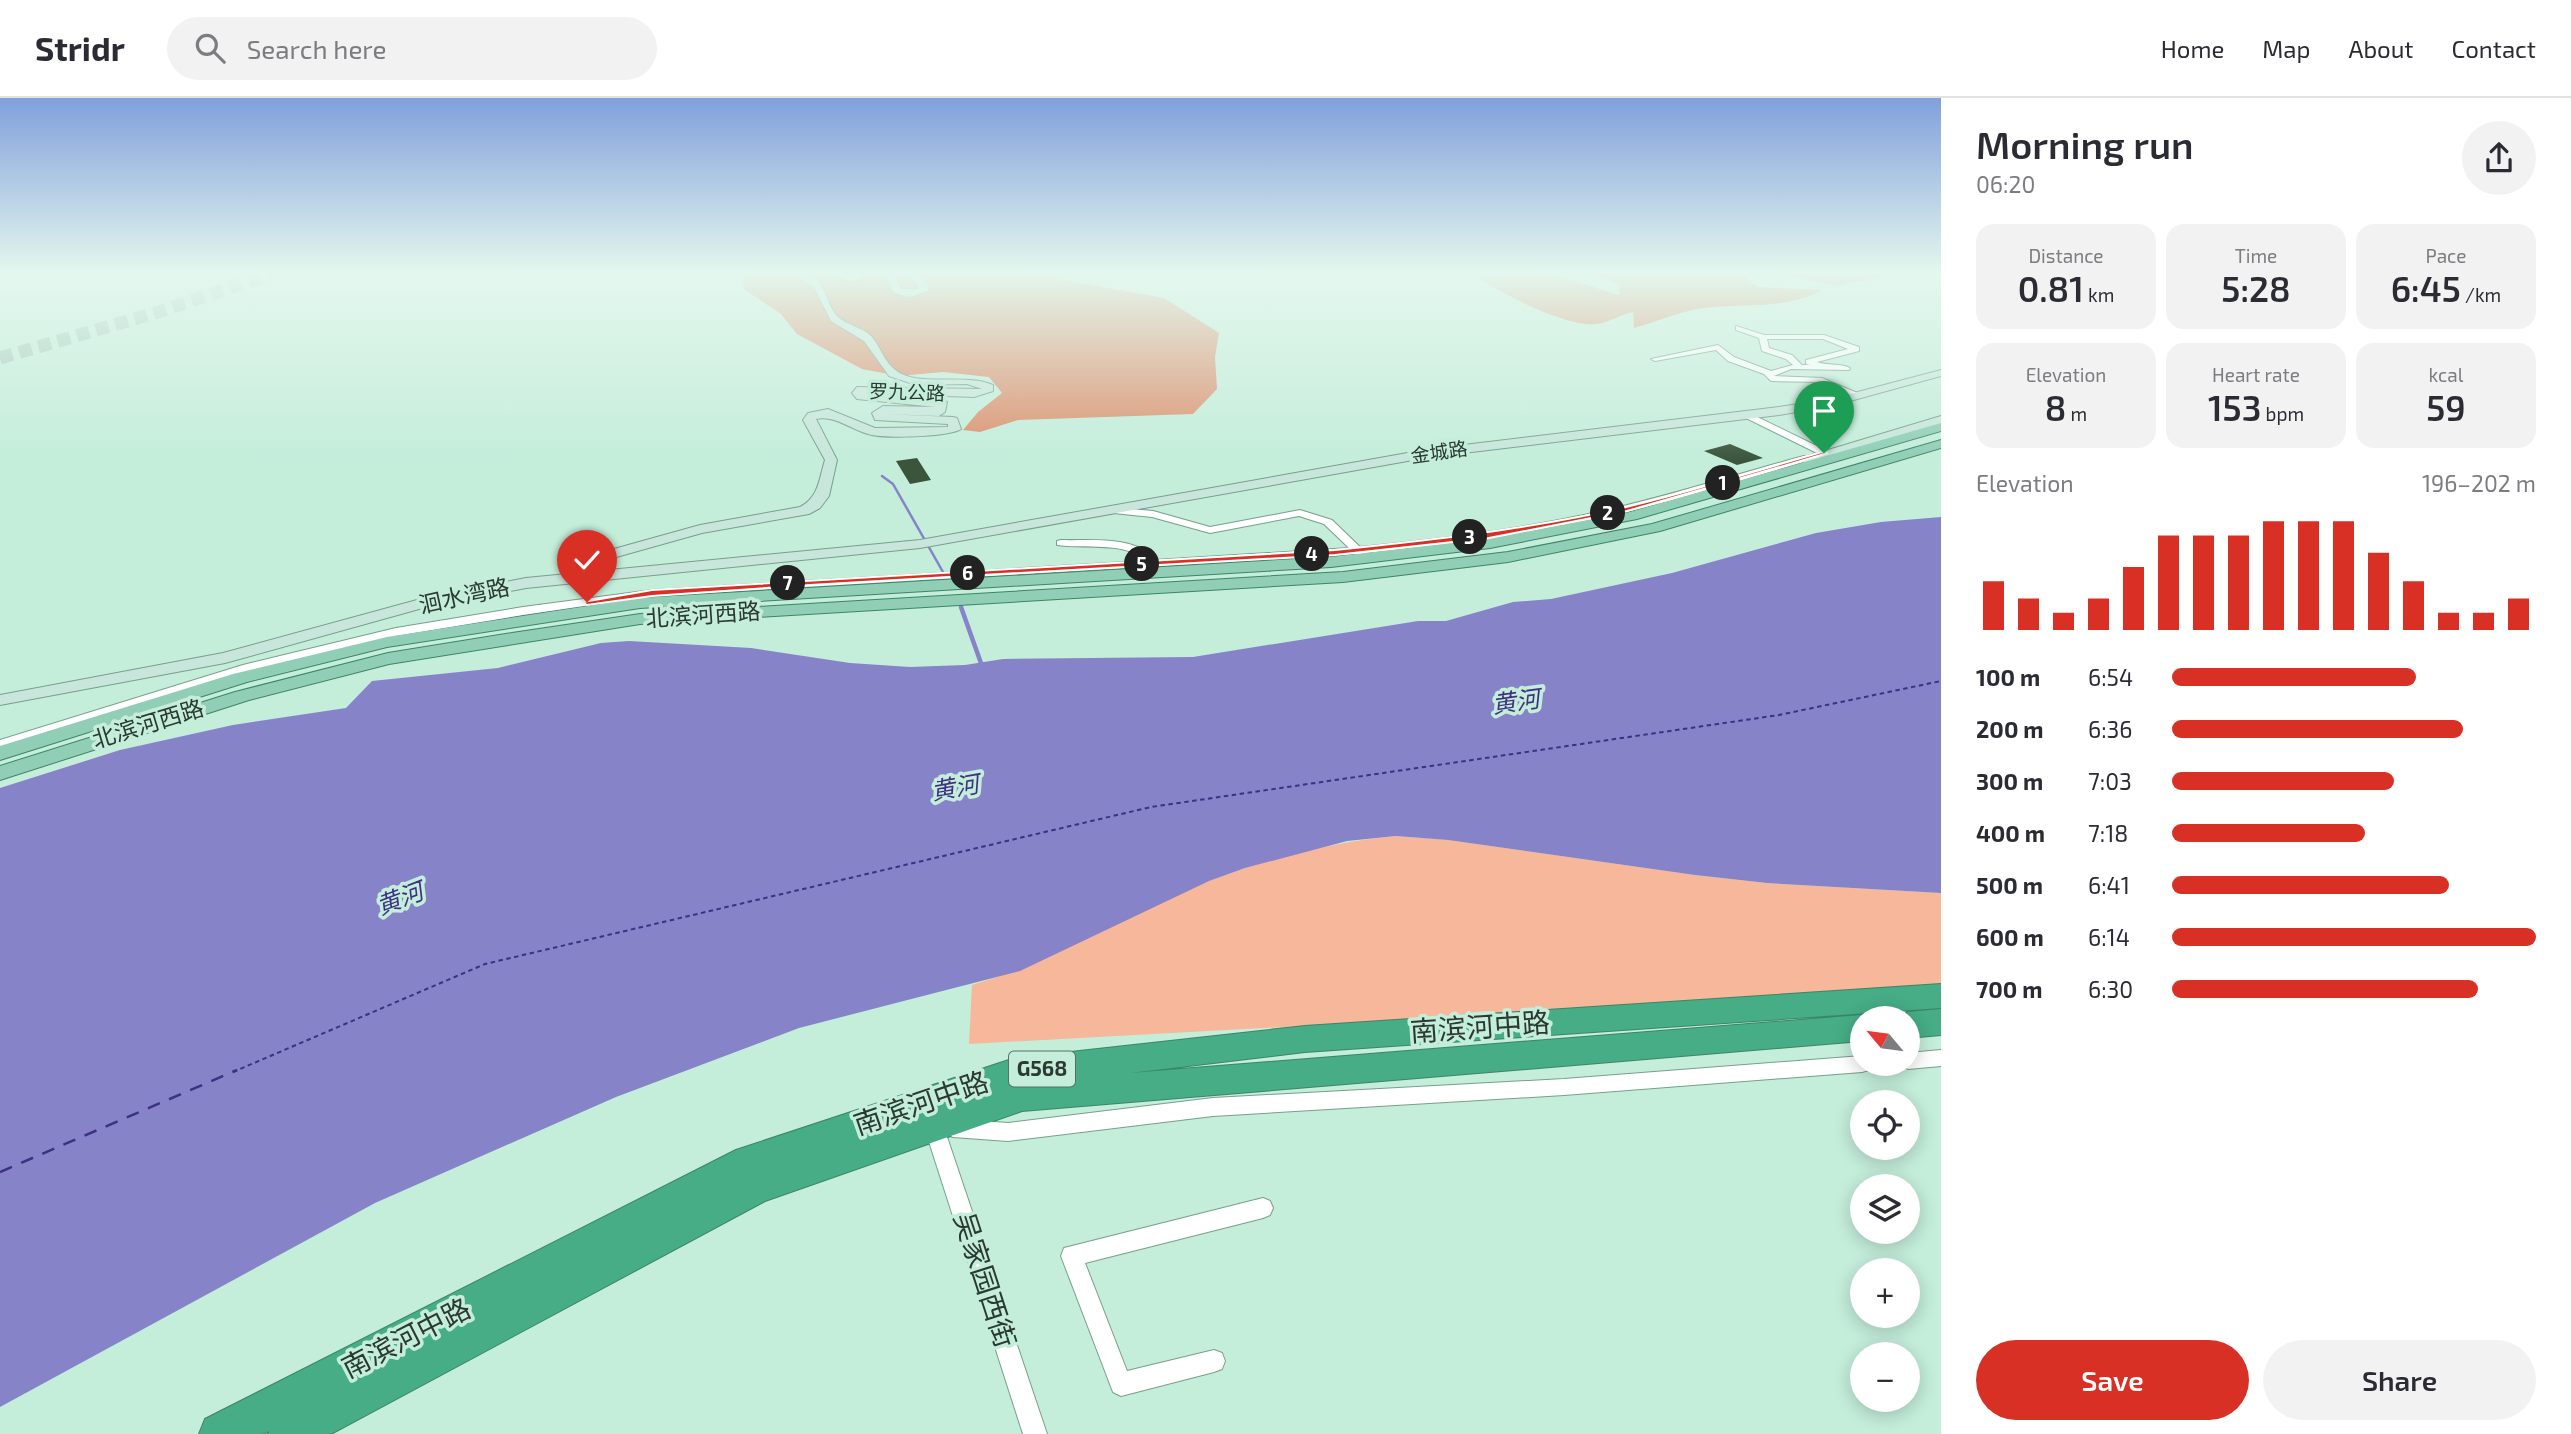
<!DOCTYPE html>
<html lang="en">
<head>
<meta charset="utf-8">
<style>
	body { margin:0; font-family:"Exo 2","Noto Sans SC",sans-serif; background:#f2f2f3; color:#2b2b33; height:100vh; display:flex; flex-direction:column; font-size:26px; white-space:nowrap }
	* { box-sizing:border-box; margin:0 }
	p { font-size:23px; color:#7c7c81 }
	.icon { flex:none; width:38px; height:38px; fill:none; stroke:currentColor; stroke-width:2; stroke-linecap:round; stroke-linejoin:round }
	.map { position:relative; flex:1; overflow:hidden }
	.side { display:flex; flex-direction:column; background:#fff; width:630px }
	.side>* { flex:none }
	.needle { width:46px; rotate:299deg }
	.controls { position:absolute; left:1850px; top:908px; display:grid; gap:14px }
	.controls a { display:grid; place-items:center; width:70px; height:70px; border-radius:50%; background:#fff; box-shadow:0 4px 18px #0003; font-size:35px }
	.pin { position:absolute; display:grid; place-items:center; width:60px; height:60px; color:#fff; margin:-72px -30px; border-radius:50% 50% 50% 0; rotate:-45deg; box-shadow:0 0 7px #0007 }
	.pin .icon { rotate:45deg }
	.km { position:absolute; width:35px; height:35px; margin:-18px; border-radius:50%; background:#222; color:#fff; font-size:19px; line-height:35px; text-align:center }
	.round { display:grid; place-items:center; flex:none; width:74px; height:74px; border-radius:37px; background:#f2f2f3 }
	.summary { display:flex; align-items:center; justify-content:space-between; height:119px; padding:0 35px }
	h1 { font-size:38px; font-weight:600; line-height:52px }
	.metrics { display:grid; grid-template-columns:repeat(3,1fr); gap:10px; height:119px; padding:7px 35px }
	.metrics div { display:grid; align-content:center; border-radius:18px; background:#f2f2f3; text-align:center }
	.metrics b { font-size:35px; font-weight:600 }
	.metrics small { font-size:19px; font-weight:400 }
	.metrics p { font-size:19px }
	.chart { height:196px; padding:14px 35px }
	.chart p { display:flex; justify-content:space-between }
	.chart svg { width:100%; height:126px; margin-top:7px; stroke:#d93025; stroke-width:6 }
	.action { display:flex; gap:14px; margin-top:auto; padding:14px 35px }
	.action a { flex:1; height:80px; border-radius:42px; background:#d93025; color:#fff; font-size:28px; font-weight:600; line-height:80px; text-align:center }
	.action a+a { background:#f2f2f3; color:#2b2b33 }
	ul { padding:0 35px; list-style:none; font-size:23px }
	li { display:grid; grid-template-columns:112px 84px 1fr; align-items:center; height:52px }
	li i { height:18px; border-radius:9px; background:#d93025 }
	header { display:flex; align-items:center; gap:42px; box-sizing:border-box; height:98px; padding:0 35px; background:#fff; border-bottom:2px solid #e1e1e2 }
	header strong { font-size:33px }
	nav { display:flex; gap:38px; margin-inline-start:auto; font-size:24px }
	.search { width:490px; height:63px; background:#f2f2f3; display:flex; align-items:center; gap:18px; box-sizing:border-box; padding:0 24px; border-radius:38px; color:#7c7c81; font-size:26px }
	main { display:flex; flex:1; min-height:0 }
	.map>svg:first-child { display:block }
	.green { fill:#f7b79a }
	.forest { fill:#dc916f }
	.water { fill:#8683c9 }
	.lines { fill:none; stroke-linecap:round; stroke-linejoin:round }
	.stream-far1 { stroke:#8683c9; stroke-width:2.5 }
	.stream { stroke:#8683c9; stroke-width:4.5 }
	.ferry-far1 { stroke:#3e3184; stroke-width:2; stroke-dasharray:4.5 3.5; stroke-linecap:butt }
	.ferry { stroke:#3e3184; stroke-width:2.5; stroke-dasharray:13 10; stroke-linecap:butt }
	.building { fill:#3b543c }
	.highway-tunnel { stroke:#a5c9b9; stroke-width:13; stroke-dasharray:13 7; stroke-linecap:butt }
	.street-casing { stroke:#789f8d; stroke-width:2 }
	.secondary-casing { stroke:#789f8d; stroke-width:2 }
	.primary-casing { stroke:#3c8569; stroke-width:2 }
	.highway-casing { stroke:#3c8569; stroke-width:2 }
	.street { fill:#fff; fill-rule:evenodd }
	.secondary { fill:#c8e6db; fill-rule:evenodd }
	.primary { fill:#90ceb6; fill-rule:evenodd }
	.highway { fill:#46ad86; fill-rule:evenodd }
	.route { fill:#d93025; stroke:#fff; stroke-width:2 }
	.labels { text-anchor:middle; stroke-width:7; stroke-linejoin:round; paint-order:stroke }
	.far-street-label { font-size:19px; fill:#2a3a33; stroke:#c4edda }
	.shield { fill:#c4edda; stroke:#587065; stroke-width:2 }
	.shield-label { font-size:21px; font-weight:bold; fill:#2a3a33 }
	.street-label { font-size:23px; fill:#2a3a33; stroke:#c4edda }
	.water-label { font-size:24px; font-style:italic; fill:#3e3184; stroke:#c4edda }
	.near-street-label { font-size:28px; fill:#2a3a33; stroke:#c4edda }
</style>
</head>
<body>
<header>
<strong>Stridr</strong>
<div class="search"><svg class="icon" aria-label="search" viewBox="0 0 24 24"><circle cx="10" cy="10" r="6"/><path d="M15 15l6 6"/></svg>Search here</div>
<nav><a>Home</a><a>Map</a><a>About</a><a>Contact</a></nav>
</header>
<main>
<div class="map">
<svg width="1941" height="1336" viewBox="0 0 1941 1336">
	<rect width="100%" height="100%" fill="#c4edda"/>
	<path class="green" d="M1396,738L1448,742L1695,777L1767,785L1941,795V886L1450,920L969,946L972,887C1037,868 1091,837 1152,807C1228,771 1312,746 1396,738Z"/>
	<path class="forest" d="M742,176H1051L1057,181L1164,200L1219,235L1215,259L1217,291L1193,316L1018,322L980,334L963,332L978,314L1002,295L989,279L943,274L899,278L862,271L797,236L781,216L744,191Z
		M1473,176H1551L1619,197L1620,186L1591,176H1742L1757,189L1822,192C1791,210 1748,206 1714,209C1688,210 1659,223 1634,230L1633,214C1621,217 1609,224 1597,226C1567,230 1497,194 1473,176Z
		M1781,176H1898L1837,188Z"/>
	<path class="water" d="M1941,419V795L1767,785L1695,777L1448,742L1396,738L1347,743L1245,770L1209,783L1020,873L799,930L616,999L375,1105L0,1309V690L120,652L233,627L346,610L372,583L498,570L601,545L629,543L751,550L850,565L910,569L965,567L1003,561L1193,559L1418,523H1446L1513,504L1551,501L1672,475L1816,435L1881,424Z"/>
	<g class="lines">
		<path class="stream-far1" d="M882,378L893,386L943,474"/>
		<path class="stream" d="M961,509L982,568"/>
		<path class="ferry-far1" d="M233,974L485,866L1151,709L1779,617L1941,583"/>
		<path class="ferry" d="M0,1074L237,972"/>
	</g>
	<path class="building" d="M1730,346L1763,360L1737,367L1704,353Z
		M917,360L931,382L910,386L896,363Z"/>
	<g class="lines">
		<path class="highway-tunnel" d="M0,260L155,215L271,176"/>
		<g class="street-casing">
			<path id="street" d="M1736,228L1764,237H1824L1859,249V253L1817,264C1828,268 1841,265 1850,270L1849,272L1791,271L1774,278L1822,280L1862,297L1855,299L1821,284L1771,283L1764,276L1728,263L1716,252L1655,263L1651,261L1718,247L1734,259L1771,273L1793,267L1786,261L1762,253L1759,240L1736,232ZM1767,241H1823L1848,251L1806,262V266L1810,267H1802L1792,257L1769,250Z
				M1747,314L1827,353L1829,355L1821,357L1744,319L1743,317Z
				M1804,358L1809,361L1807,363C1736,384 1665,406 1592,422C1518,438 1442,447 1366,455V459L1362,460L1355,456L652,498L523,517L396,538L251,573L0,651V642L243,567L396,530L523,509L652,492L1144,463C1130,443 1080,451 1057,447V443L1061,442C1090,443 1136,437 1155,462L1349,450L1324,426L1299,418L1210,435L1152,419L1104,414L1103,412L1108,409L1153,413L1210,429L1300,412L1332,422L1360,449C1438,441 1516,432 1593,415C1664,400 1733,377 1804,358Z
				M1941,952V968L1908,971L1900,966H1908V955Z
				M1862,958V966H1871L1869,972L1862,974L1564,997L1213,1018L1008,1043L953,1039L946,1036L1047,1336H1023L923,1025L926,1019L933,1016L940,1019L944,1029L946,1024L953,1021L1008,1025L1213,1000L1564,981Z
				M1263,1100L1270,1103L1273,1110L1270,1117L1263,1120L1085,1165L1127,1273L1214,1252L1222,1255L1225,1263L1222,1271L1214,1274L1121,1298L1113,1294L1061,1158L1064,1150Z"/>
		</g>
		<g class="secondary-casing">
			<path id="secondary" d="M796,176C830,176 821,202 838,219C848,228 862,229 871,238C880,248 883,261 893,270C914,291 964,274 993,287V293L974,299L864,295L924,298L947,304L945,314L939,318L885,316L953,319L957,320L961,331C950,339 883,341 868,336C850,331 835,317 816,321L837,362L829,398L820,410L809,416L702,435L570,472H560V466L700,427L800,409C819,399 819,381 825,362L803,322L808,315L828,311L875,330L948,329V326L875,322L872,315L883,308L936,309L857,301L852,295L857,289L982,291L967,286L916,287L889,278L864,243L831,223L815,191Z
				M834,176H870L852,184Z
				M885,176H894L901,191H919V188L907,176H917L929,187L928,193L909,199L894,195Z
				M1941,272V278L1832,308L1779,317L1430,359L920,450L526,490L430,508L225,565L0,607V597L223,555L428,499L526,480L920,442L1430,351L1779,309L1831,301Z
				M1941,318V326L1804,365L1798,361Z"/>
		</g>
		<g class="primary-casing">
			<path id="primary" d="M1941,325V333L1637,421L1490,450L1331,469L640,510L387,549L247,584L0,662V648L233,576L387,539L640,500L1331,459L1490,440L1630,414Z
				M1941,342V350L1660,433L1508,464L1343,484L640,526L389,566L249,602L0,682V668L235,594L388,555L512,535L640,516L1343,474L1508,454L1652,426Z"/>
		</g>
		<g class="highway-casing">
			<path id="highway" d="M1941,886V910L1305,954L1130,975L1862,917L1873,920H1862V943L1022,1013L765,1103L331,1336H268L269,1333L263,1336H199L205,1321L736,1052L1015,960L1305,928Z
				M1941,911V937L1908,940V920H1896L1908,914Z"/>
		</g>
		<use href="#street" class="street"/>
		<use href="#secondary" class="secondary"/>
		<use href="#primary" class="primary"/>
		<use href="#highway" class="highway"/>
	</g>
	<linearGradient id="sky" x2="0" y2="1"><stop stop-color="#81a0dc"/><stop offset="0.48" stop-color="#e4f7ee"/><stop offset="1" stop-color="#e4f7ee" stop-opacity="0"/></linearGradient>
	<rect width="1941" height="363" fill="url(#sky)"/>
	<path class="route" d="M1822,354L1828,355L1627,413L1489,440L1335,457L810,487L652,498L587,507L583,504L652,492L1335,452C1432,442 1530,431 1626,409C1692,394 1757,372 1822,354Z"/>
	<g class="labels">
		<g class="far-street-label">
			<text transform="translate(907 294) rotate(2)" y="7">罗九公路</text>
			<text transform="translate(1439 354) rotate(-8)" y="7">金城路</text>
		</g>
		<rect class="shield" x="1009" y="953.5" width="66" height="35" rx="5"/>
		<g class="shield-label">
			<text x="1042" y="978">G568</text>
		</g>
		<g class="street-label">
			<text transform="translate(464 498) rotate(-12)" y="8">洄水湾路</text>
			<text transform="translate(703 517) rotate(-4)" y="8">北滨河西路</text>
			<text transform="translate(148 626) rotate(-17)" y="8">北滨河西路</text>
		</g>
		<g class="water-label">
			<text transform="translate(1516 604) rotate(-8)" y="8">黄河</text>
			<text transform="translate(955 690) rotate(-10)" y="8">黄河</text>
			<text transform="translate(400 801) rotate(-21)" y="8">黄河</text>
		</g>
		<g class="near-street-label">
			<text transform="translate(1480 929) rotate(-4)" y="10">南滨河中路</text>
			<text transform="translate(921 1005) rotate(-19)" y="10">南滨河中路</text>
			<text transform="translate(985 1182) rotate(72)" y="10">吴家园西街</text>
			<text transform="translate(406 1240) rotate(-27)" y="10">南滨河中路</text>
		</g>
	</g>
</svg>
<div class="controls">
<a><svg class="needle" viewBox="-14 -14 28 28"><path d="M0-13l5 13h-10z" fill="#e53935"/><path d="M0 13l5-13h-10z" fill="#7c7c81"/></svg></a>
<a><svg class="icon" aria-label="locate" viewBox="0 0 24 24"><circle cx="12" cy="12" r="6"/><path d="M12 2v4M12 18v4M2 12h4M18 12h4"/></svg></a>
<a><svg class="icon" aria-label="layers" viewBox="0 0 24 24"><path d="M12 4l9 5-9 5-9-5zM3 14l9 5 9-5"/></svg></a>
<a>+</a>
<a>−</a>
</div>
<div class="pin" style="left:1824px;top:355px;background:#1e9e55"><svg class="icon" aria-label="arrive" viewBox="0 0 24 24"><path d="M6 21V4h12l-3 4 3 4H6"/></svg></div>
<div class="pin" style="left:587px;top:504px;background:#d93025"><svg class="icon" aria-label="check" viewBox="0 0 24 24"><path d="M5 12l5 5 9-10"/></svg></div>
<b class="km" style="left:1723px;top:385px">1</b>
<b class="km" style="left:1608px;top:415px">2</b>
<b class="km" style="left:1470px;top:439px">3</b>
<b class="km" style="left:1312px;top:456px">4</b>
<b class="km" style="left:1142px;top:466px">5</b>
<b class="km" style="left:968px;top:475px">6</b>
<b class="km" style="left:788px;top:485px">7</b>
</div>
<section class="side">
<div class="summary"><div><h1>Morning run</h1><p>06:20</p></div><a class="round"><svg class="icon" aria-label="share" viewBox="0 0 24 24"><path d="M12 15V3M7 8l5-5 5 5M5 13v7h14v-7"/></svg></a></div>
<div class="metrics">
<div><p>Distance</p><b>0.81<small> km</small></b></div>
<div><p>Time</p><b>5:28</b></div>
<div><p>Pace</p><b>6:45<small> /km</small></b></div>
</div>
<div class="metrics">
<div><p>Elevation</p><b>8<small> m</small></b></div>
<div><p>Heart rate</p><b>153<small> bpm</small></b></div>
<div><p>kcal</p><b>59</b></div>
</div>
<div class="chart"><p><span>Elevation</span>196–202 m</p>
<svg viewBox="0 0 160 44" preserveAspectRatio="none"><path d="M5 44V27M15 44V33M25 44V38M35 44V33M45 44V22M55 44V11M65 44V11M75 44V11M85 44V6M95 44V6M105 44V6M115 44V17M125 44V27M135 44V38M145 44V38M155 44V33"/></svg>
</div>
<ul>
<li><b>100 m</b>6:54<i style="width:67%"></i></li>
<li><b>200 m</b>6:36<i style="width:80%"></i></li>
<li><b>300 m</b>7:03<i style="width:61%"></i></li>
<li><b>400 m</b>7:18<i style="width:53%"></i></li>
<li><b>500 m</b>6:41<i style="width:76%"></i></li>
<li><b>600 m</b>6:14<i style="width:100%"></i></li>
<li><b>700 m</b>6:30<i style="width:84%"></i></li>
</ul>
<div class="action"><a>Save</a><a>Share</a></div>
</section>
</main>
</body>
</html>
